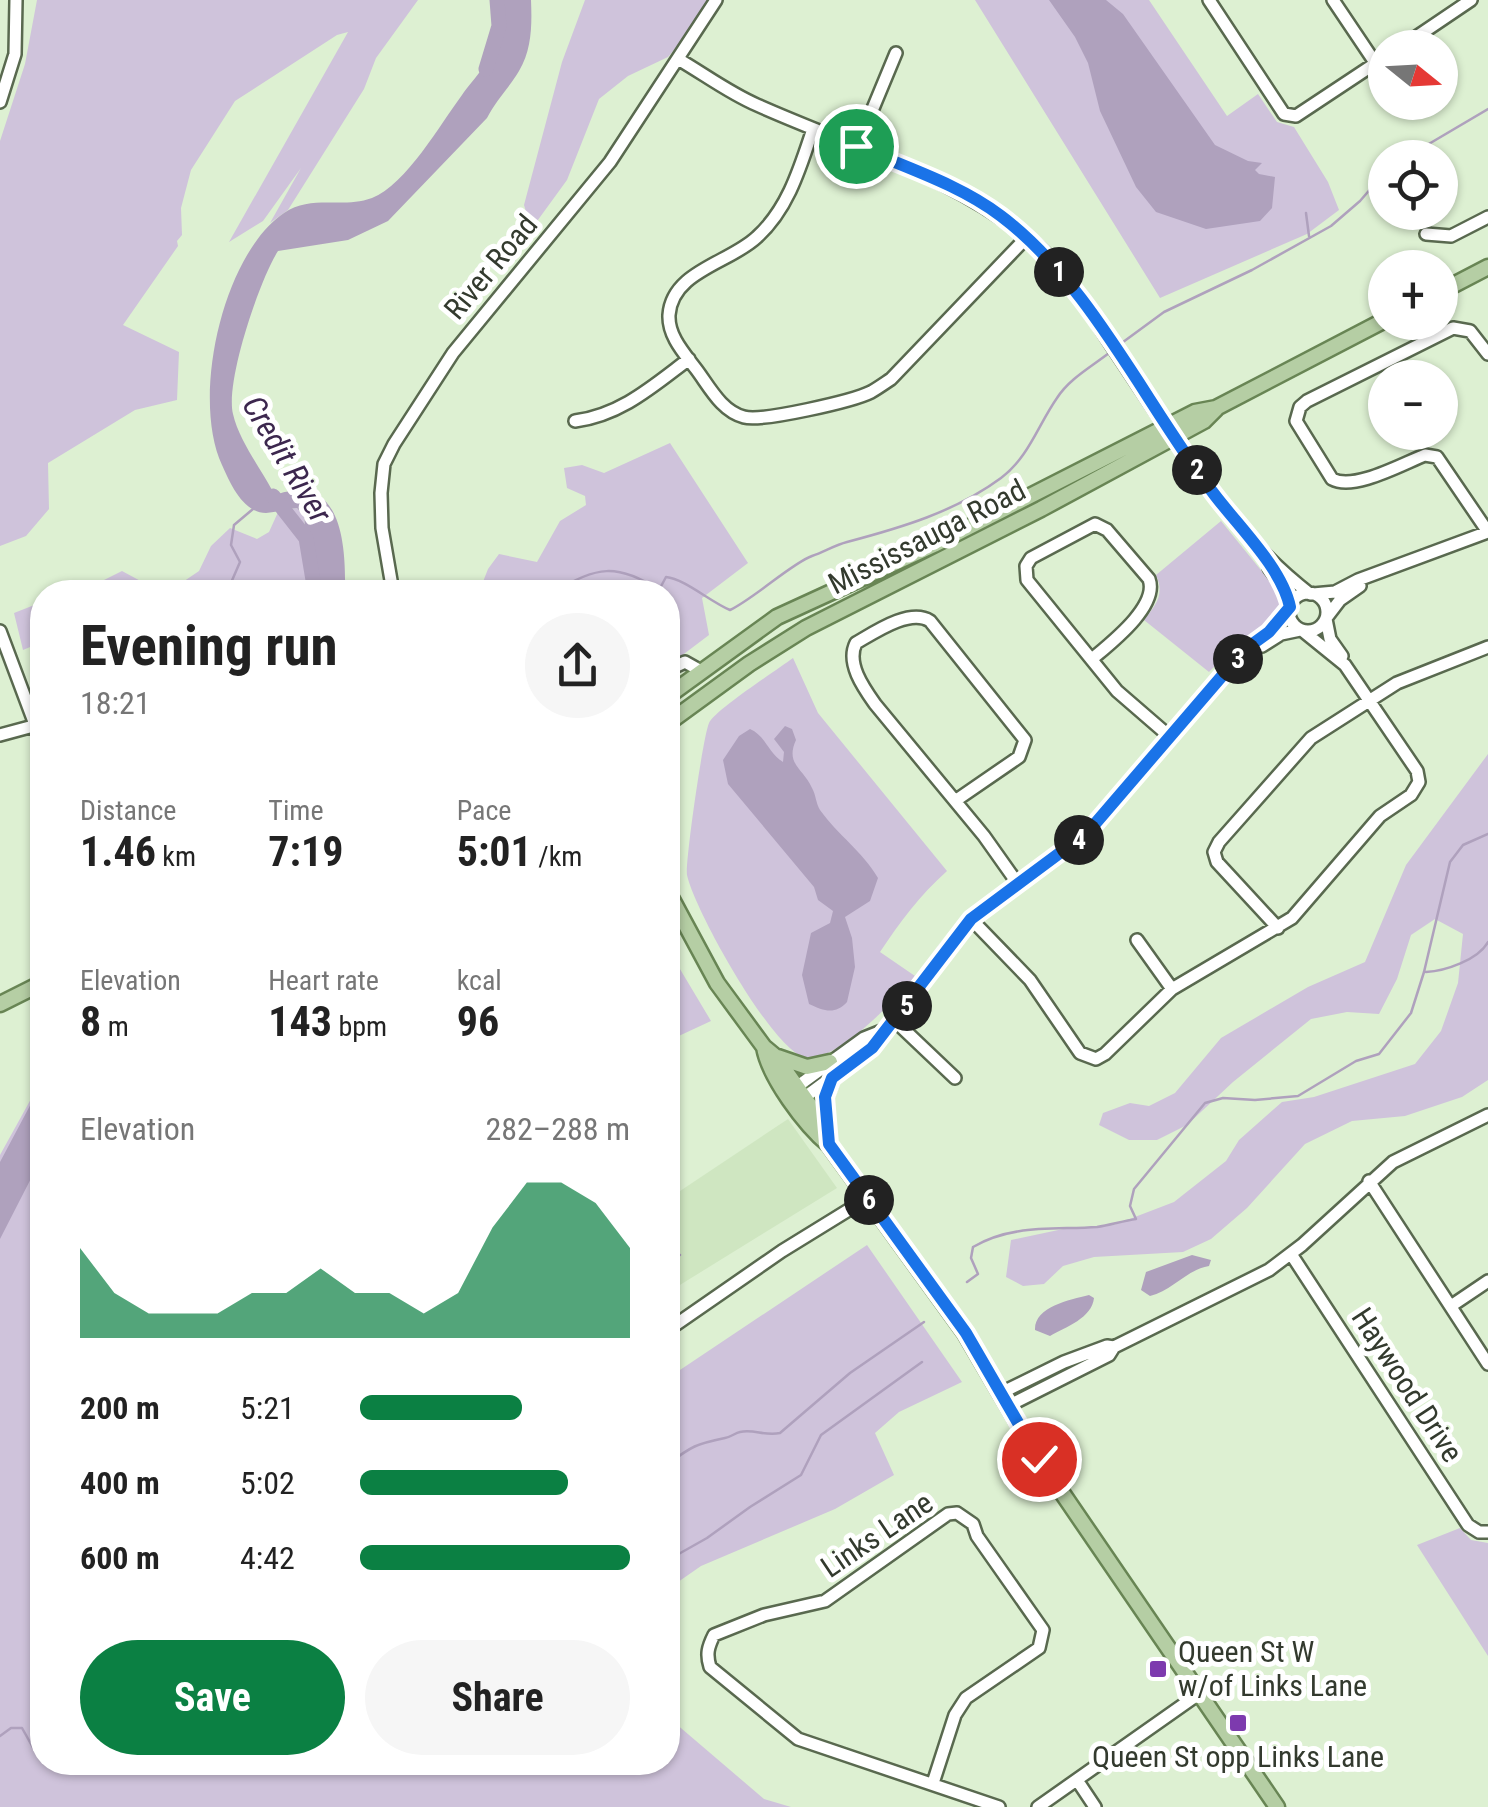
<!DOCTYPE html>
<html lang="en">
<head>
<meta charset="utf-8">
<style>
	body { margin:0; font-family:"Roboto Condensed",sans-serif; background:#f6f6f6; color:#222; height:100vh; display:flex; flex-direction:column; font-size:38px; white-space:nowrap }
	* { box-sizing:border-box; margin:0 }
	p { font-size:32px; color:#767676 }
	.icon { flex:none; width:55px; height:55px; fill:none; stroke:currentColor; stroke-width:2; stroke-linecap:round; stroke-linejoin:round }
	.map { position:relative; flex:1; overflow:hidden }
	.sheet { position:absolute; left:30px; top:580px; width:650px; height:1195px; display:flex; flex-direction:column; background:#fff; border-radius:40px; box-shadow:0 2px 8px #0004 }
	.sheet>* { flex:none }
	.needle { width:65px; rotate:108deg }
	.tools { position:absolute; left:1368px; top:30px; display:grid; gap:20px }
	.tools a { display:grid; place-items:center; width:90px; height:90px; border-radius:50%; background:#fff; box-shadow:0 2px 8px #0004; font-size:50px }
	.pin { position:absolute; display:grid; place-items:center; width:85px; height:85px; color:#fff; margin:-42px; border:5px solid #fff; border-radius:50%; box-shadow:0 2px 10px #0007 }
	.km { position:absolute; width:50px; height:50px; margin:-25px; border-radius:50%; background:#222; color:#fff; font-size:28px; line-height:50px; text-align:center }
	.round { display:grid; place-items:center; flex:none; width:105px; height:105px; border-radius:52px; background:#f6f6f6 }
	.headline { display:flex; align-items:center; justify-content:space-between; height:170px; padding:0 50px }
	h1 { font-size:55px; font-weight:700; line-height:75px }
	.metrics { display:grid; grid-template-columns:repeat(3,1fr); gap:15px; height:170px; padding:10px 50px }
	.metrics div { display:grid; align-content:center }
	.metrics b { font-size:42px; font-weight:700 }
	.metrics small { font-size:28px; font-weight:400 }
	.metrics p { font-size:28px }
	.chart { height:280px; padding:20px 50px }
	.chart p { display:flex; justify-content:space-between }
	.chart svg { width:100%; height:180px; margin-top:10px; fill:#0b8043; opacity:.7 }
	.primary-button { display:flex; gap:20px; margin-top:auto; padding:20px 50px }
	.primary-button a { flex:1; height:115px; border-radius:60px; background:#0b8043; color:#fff; font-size:40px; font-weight:700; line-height:115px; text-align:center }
	.primary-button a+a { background:#f6f6f6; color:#222 }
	ul { padding:0 50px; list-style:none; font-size:32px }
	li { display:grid; grid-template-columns:160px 120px 1fr; align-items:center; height:75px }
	li i { height:25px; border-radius:12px; background:#0b8043 }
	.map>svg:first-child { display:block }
	.built { fill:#cfe6c1 }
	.green { fill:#cfc3db }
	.water { fill:#afa1bd }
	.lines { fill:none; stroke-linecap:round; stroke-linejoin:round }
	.stream { stroke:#afa1bd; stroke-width:2.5 }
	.river { stroke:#afa1bd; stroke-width:15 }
	.minor-casing { stroke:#59694f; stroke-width:16 }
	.major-casing { stroke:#688554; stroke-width:19 }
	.minor { stroke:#fff; stroke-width:11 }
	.major { stroke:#b5cea4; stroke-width:14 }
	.route-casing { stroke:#fff; stroke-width:20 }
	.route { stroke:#1a73e8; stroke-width:12 }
	.poi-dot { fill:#7d3aae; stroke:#fff; stroke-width:4 }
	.labels { text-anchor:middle; stroke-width:10; stroke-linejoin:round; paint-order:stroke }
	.street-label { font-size:30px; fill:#333a2e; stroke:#fff }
	.poi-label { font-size:30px; fill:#333a2e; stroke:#fff; text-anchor:start }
	.water-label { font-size:32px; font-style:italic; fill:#3c274e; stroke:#fff }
</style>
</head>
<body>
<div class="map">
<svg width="1488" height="1807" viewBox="0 0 1488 1807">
	<rect width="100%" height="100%" fill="#ddf0d2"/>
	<path class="built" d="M788,1119L837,1188L675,1288L668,1275V1199Z"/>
	<path class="green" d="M37,0H418L376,58L364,89L288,210L270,223L301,168L263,221L229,242L348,32L337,35L235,101L191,170L181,208L182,235L177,241L178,246L123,325L179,352L177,400L135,410L48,463L49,509L26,536L0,546V141L25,64Z
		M585,0H709L694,26L668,57L628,76L599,99L567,180L535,224L530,225L524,205L562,62Z
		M975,0H1149L1227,116L1258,94L1277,122L1294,127L1328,182L1339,210L1307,234L1160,298Z
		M670,443L748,563L702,598L709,635L668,666V592H479L488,569L499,554L537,562L560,521L586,505L585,496L567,488L564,468L582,465L604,473Z
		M297,508L305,517C303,525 310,580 311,592H67L86,589L122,571L148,585L174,588L199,571L211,546L230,528L257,539L269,532L279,510Z
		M1221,521L1277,590L1281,601C1274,628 1230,650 1209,672L1144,620C1156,605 1165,594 1156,575Z
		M42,602V642L23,650L14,613Z
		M793,658L818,713L947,871C920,895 900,922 880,952L915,976C897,999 837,1061 807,1058C774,1054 694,909 687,875C685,862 703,737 709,723C715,710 777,670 793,658Z
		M1488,754V1080L1462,1097L1405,1116L1352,1121L1305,1144L1247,1208L1211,1239L1183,1252L1094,1257L1063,1266L1044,1284L1023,1286L1006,1277L1011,1240L1063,1229L1114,1225L1174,1202L1226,1161L1239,1140L1282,1102L1314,1097L1415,1064L1441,1031L1458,983L1463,934L1435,919L1411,935L1397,979L1379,1014L1347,1012L1311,1019L1233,1082L1187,1125L1157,1140H1129L1099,1125L1103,1113L1130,1103L1149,1106L1175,1093L1221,1038L1308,987L1365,962L1406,865Z
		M668,949L711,1021L668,1041Z
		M42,1079V1762H668V1717L764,1799L791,1807H0V1155Z
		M867,1245L962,1382L899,1412L875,1433L894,1475L835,1509L701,1566L668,1589V1378Z
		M1460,1528L1471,1540L1488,1543V1656L1417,1545Z"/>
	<path class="water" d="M501,0H531C532,24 532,50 519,71C509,88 496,100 487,118L388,221L348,240L278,251C260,279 225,381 233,414C239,440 259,466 272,490L278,494C342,473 346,546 345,592H311C310,579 303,525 305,517L297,508C287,509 276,512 266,513C243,513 230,483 222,465C191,399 222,255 284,213C312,194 342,209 372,198C406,185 441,123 462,95C474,78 493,60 498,38C501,26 500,12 501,0Z
		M1049,0H1106L1123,14L1215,145L1248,161L1262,163L1255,170L1259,174L1275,177L1272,208L1260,221L1206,229L1156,212L1136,187L1100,111L1088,63L1075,37Z
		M785,726L792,729L796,740C785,764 803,768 812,788C816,795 816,804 820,810C838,835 862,851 878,878L870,901L845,917L852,938L855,967L847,1002C835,1015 824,1011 809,1004L802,975L811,933L830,923L833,911L818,900L814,887L728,784L723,760L739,736L750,729C766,736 768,753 783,762L784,752L774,739Z
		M42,1083V1157L0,1239V1162Z
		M1192,1255L1211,1260L1209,1266C1186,1270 1172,1291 1150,1296L1141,1290L1146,1272Z
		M1089,1295L1094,1298C1092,1318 1066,1327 1050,1336L1035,1330C1034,1307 1069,1300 1089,1295Z"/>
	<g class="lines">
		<path class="stream" d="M1405,158L1488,109
			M1306,213L1309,236
			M1119,345L1164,312L1252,270L1331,226L1360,201L1385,172
			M227,592L240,562L231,545L234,525L253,509
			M555,592C595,566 618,563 659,590L666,577C685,579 709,601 730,610C755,598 792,563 812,556C824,552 835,545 847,542C900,528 955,512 1001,478C1029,457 1038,425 1057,398C1069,379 1091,367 1109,353
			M1426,972C1445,971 1478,960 1488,942
			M668,1253L680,1255
			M967,1282L978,1274L971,1258L973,1247C1012,1224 1054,1230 1097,1227C1110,1225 1123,1221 1136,1219L1130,1206L1134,1189L1205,1103L1223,1098L1255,1100L1298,1096L1356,1061L1379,1054L1411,1013L1424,972L1450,862L1463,845L1488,834
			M668,1464C692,1446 696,1444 725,1438C731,1437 735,1433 740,1432C754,1429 764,1436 780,1433L850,1373L924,1322
			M668,1560L707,1538L750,1507L801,1475L821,1435L922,1362
			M0,1736L11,1728H22L36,1753L42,1751"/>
		<path class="river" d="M486,69L499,26L497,0
			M273,496L306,538L315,592"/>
		<g class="minor-casing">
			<path id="minor" d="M1209,0L1284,114L1296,116L1385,57
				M1333,0L1376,64
				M1400,48L1471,0
				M678,59C704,74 729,93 757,105C853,148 959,177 1040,248C1067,272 1092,316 1112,346C1171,433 1226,530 1310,594
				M0,102L15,54L16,0
				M813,129C800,168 788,209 757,237C730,263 672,271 669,315C668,336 684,353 696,369C709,386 721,411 744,417C762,422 853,401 871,392C878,388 885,383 891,379L1026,238
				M857,147L896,53
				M1426,234L1451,236L1488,217
				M575,421C621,415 653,386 689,359
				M1488,532L1437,457L1425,455C1402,464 1354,491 1332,479L1296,421L1300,407L1307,401L1453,328L1470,331L1488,354
				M1269,568L1282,585L1290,607
				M393,592L382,528L381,493L384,464L394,444L453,353L610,162L716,0
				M1289 612a19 19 0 1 1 38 0a19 19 0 1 1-38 0Z
				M1313,594L1335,592L1358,580L1488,532
				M1327,617L1340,600L1360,586
				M1326,619L1330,639L1342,656
				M0,631L42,743
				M1262,646L1281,634L1300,630
				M1092,659C1111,643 1159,606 1149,579L1107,530L1095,524L1031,558L1026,566L1027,580L1117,691L1169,736
				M668,670L685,662L701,671
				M0,735L37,725
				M955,801L1019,757L1025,740L930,621C910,608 875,632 856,643C846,663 863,687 875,704L984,836L1018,884
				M971,919L1030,980L1080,1053L1096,1059L1105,1054L1172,989L1292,918L1380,816L1411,795L1419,782L1417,771L1345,665L1303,631
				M1278,928L1217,862L1214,852L1219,842L1311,738L1397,683L1488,647
				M1137,940L1172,989
				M895,1021L955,1078
				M791,1091L864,1038L884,1030
				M801,1100L871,1048L907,1006L946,949L971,919L1088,832L1222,676L1247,648L1276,626L1290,608
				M1369,1181L1488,1364
				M1291,1254L1468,1525L1479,1532H1488
				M1451,1306L1488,1281
				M668,1330L782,1251L868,1198
				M1001,1393L1064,1362L1107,1346L1114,1347
				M1008,1406L1109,1355L1114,1347L1269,1270L1302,1245L1393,1162L1488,1115
				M1077,1780L1095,1807
				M933,1783L955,1715L966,1698L1039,1648L1043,1630L977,1536L973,1524L957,1513L948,1514L825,1601L764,1615L714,1635C708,1647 706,1654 710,1667L798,1739L999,1807
				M1038,1807L1200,1693"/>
		</g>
		<g class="major-casing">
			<path id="major" d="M1440,292L1488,267
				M668,696L777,617L934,545L1195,412L1216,408L1385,320
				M668,723L749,664L806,628L1041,509L1204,421L1216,409
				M668,892L717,983L764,1047L776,1057L825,1127L829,1144
				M0,1004L42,983
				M764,1047C769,1077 805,1125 829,1145L965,1333L1039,1459L1277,1807
				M778,1057L807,1067L830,1062
				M825,1126V1097L832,1078"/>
		</g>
		<use href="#minor" class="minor"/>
		<use href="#major" class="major"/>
	</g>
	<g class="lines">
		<g class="route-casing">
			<path id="route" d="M856,146C904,167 959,184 1001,216C1090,283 1146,405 1214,494C1238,526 1282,568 1290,607L1269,632L1247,648L1222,676L1088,832L971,919L872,1048L832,1078L825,1097L829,1144L966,1333L1039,1459"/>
		</g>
		<use href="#route" class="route"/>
	</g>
	<g class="poi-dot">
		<rect x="1148" y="1659" width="20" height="20" rx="5"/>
		<rect x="1228" y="1713" width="20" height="20" rx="5"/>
	</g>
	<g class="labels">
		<g class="street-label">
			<text transform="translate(491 267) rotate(-50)" y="10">River Road</text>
			<text transform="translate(927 537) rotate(-27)" y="10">Mississauga Road</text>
			<text transform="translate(1407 1385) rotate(57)" y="10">Haywood Drive</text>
			<text transform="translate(877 1535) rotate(-34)" y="10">Links Lane</text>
		</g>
		<g class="poi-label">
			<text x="1178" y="1662">Queen St W<tspan x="1178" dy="34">w/of Links Lane</tspan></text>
			<text x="1238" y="1767" text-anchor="middle">Queen St opp Links Lane</text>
		</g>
		<g class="water-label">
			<text transform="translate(287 459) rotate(59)" y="11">Credit River</text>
		</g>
	</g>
</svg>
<div class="tools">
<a><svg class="needle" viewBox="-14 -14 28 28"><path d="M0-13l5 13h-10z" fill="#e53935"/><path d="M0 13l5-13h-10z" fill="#767676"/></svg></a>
<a><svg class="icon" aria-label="locate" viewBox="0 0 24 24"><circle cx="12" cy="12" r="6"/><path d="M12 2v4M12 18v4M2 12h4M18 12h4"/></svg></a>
<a>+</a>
<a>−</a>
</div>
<div class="pin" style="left:856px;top:146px;background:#1e9e55"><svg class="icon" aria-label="arrive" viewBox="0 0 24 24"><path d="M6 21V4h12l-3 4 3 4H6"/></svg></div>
<div class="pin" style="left:1039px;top:1459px;background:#d93025"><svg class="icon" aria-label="check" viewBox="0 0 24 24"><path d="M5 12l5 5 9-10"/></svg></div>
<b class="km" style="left:1059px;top:272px">1</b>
<b class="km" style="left:1197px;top:470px">2</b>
<b class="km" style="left:1238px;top:659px">3</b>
<b class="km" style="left:1079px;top:840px">4</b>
<b class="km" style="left:907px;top:1006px">5</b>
<b class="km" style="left:869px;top:1200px">6</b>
<section class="sheet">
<div class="headline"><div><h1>Evening run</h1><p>18:21</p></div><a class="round"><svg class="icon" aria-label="share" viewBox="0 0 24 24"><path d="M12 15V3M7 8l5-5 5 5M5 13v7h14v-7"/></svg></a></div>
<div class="metrics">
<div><p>Distance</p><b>1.46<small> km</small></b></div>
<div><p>Time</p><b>7:19</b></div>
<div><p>Pace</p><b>5:01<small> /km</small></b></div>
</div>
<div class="metrics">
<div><p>Elevation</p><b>8<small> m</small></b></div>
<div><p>Heart rate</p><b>143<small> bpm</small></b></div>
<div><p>kcal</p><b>96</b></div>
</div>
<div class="chart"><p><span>Elevation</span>282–288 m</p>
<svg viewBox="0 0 160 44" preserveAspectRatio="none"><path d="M0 44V22L10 33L20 38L30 38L40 38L50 33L60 33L70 27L80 33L90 33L100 38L110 33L120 17L130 6L140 6L150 11L160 22V44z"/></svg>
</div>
<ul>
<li><b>200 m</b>5:21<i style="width:60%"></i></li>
<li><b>400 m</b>5:02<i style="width:77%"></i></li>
<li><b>600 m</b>4:42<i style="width:100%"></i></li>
</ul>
<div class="primary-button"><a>Save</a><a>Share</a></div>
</section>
</div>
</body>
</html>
